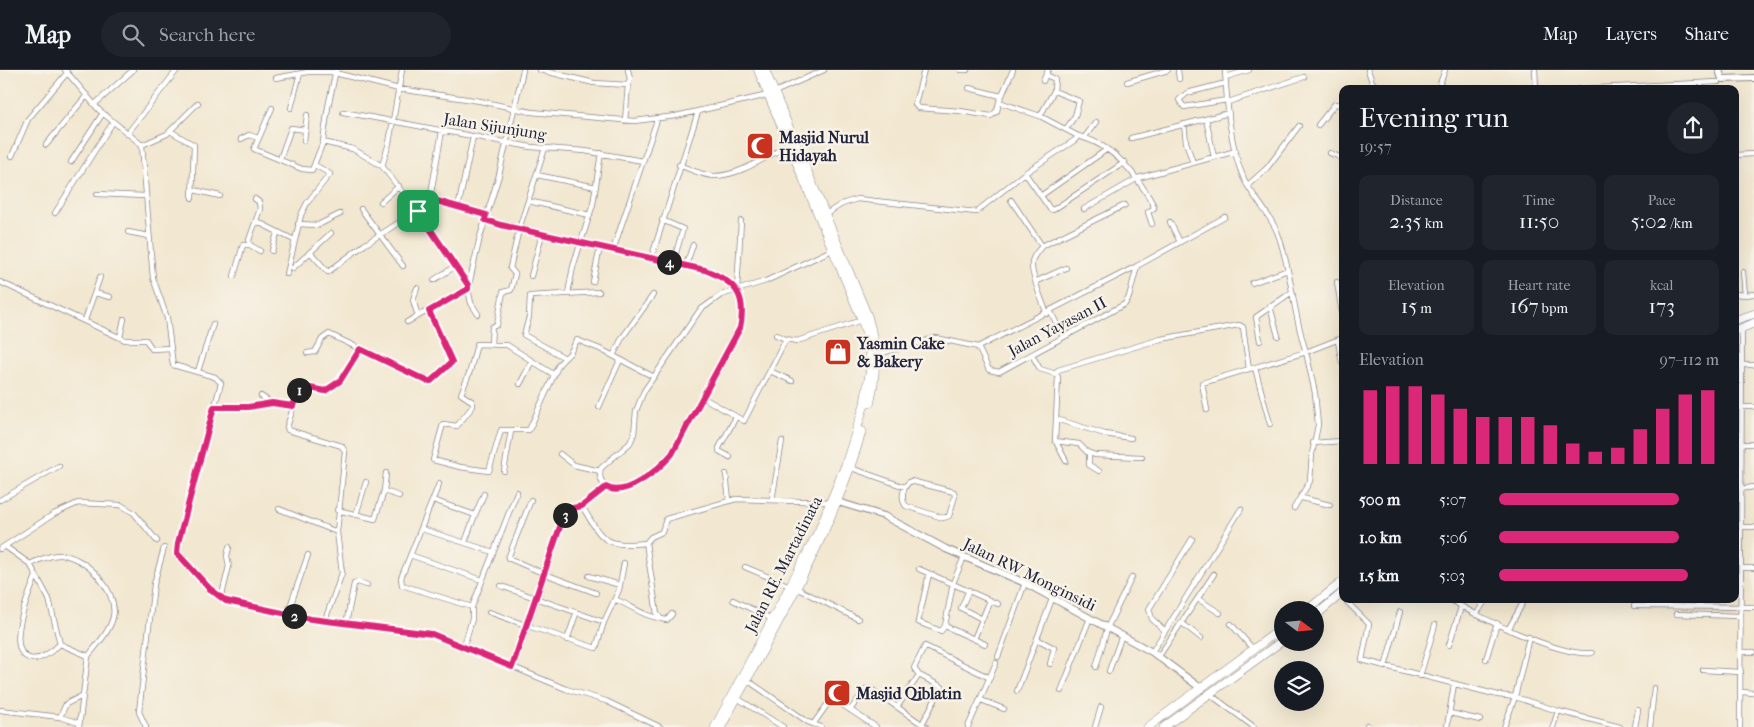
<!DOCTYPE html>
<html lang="en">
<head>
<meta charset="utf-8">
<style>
	body { margin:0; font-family:"IM FELL French Canon",serif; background:#20242c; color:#f1f3f6; height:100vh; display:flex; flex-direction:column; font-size:19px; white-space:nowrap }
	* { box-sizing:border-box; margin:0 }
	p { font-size:16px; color:#9ea1a6 }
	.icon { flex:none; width:28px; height:28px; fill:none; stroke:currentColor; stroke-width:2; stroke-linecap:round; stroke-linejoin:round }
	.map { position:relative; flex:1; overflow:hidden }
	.side { position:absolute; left:1339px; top:15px; width:400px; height:518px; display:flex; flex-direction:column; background:#171b24; border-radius:10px; box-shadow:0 5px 20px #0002 }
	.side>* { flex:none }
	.needle { width:32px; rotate:106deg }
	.buttons { position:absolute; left:1274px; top:531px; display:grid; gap:10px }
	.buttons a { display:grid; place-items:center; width:50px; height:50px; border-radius:50%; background:#171b24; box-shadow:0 5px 20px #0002; font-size:25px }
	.pin { position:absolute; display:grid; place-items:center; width:42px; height:42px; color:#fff; margin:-21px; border-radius:10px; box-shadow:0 2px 8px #0006 }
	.km { position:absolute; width:25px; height:25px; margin:-12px; border-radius:50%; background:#222; color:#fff; font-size:14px; line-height:25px; text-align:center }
	.round { display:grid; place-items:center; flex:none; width:52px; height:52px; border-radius:26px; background:#20242c }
	.headline { display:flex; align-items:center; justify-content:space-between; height:85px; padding:0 20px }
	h1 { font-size:28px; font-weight:600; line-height:38px }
	.metrics { display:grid; grid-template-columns:repeat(3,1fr); gap:8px; height:85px; padding:5px 20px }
	.metrics div { display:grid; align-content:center; border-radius:10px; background:#20242c; text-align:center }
	.metrics b { font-size:21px; font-weight:600 }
	.metrics small { font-size:14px; font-weight:400 }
	.metrics p { font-size:14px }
	.chart { height:140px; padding:10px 20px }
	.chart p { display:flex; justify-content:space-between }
	.chart svg { width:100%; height:90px; margin-top:5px; stroke:#db2777; stroke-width:6 }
	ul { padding:0 20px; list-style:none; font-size:16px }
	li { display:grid; grid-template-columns:80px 60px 1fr; align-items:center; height:38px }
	li i { height:12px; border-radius:6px; background:#db2777 }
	header { display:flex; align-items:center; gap:30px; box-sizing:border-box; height:70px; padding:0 25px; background:#171b24; border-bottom:1px solid #363941 }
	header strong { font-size:24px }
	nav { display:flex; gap:28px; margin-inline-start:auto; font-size:18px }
	.search { width:350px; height:45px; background:#20242c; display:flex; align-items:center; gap:12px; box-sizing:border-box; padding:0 18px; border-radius:28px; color:#9ea1a6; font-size:19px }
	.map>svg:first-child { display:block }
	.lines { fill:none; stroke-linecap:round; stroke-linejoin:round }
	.street-casing { stroke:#8a8486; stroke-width:6 }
	.secondary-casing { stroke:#8a8486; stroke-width:8 }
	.highway-casing { stroke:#8a8486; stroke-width:9 }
	.street { stroke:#fff; stroke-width:4.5 }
	.secondary { stroke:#fff; stroke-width:6 }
	.highway { stroke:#fff; stroke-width:8 }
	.route-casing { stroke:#fff; stroke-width:10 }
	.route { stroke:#db2777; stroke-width:6 }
	.labels { text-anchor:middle; stroke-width:5; stroke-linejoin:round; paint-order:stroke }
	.street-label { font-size:16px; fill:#22223b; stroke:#f7f3e8 }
	.poi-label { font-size:16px; font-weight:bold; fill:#22223b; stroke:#f7f3e8; text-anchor:start }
</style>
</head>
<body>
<header>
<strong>Map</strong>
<div class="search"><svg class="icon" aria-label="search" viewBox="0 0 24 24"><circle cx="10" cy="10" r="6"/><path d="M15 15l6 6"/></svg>Search here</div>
<nav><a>Map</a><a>Layers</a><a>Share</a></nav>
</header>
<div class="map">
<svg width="1754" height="657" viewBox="0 0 1754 657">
	<rect width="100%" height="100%" fill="#f7f3e8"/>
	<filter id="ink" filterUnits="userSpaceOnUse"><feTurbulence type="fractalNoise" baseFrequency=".02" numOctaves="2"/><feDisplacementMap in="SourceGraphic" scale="10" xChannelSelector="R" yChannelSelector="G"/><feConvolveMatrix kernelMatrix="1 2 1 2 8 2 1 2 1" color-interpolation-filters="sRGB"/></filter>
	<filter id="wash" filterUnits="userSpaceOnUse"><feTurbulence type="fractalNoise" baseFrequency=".0096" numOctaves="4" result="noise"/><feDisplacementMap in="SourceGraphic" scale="20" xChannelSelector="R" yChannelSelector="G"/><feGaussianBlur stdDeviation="1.12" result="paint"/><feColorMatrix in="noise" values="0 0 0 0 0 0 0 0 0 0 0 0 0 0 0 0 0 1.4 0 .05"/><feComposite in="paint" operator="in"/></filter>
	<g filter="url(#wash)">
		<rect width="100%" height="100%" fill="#f2e7d0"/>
	</g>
	<g filter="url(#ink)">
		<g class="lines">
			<g class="street-casing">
				<path id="street" d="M65,0L99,40L142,75L167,64L198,33
					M540,0L594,13L628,15L625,51
					M628,0L630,9L628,15
					M924,0L915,34L918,38L960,41L991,46L997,41L999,32
					M961,0H967
					M1178,0L1179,9
					M1225,0C1227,35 1230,77 1244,109C1253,128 1270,143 1278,164C1292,202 1293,244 1306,282L1342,268
					M1368,0L1372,12L1378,19
					M1535,0L1536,19
					M1226,7L1249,0
					M276,8L308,2H331L399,19L480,31L531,42L634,51L676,46L768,25L824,0
					M1043,11L1048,0
					M1127,12L1168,0
					M1226,13L1187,23L1179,30L1184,37L1227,30
					M969,18L1001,26
					M1438,19L1445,0
					M1578,19L1718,12
					M1054,21L1079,31L1075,46L1066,59
					M1228,32L1304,7
					M95,34L133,0
					M272,38L254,79L302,99L312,100L323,72L328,37L336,0
					M291,38L300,3
					M343,42L531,77L585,81L643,91
					M1040,46L1054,21L1055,9L1046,5
					M1206,49L1214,87
					M1184,54L1186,72L1193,93
					M1318,55L1335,34L1342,35
					M170,61L194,75L192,128
					M442,61L430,129L486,145
					M127,64L177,0
					M1078,66C1114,75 1136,104 1153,134L1154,138L1148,142L1152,154
					M1084,68L1096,52
					M1131,68L1229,43
					M241,69L249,65L258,68
					M304,71L307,45
					M323,72L353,79L382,96L417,141L468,215
					M46,75L87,25
					M142,75L153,208L167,248L173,295L215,307L221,313L178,473L179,485L210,519L226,531L311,549L432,564L513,597
					M1330,83L1342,88
					M1735,85L1754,84
					M12,86L28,49L67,3
					M280,89L291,58L306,60
					M71,92L103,43
					M679,95C690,99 701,105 713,106C738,107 767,86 789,75
					M382,96L389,73L402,0
					M1025,103L1050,139L1053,140L1125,92
					M537,105L596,117
					M1248,115L1267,98L1299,56
					M194,120L220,126
					M97,124L145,126
					M1042,125L1106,80
					M255,129L259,132L260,139L249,170L250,175L260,181
					M1011,130L1042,176L1125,135
					M528,131L590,145
					M381,132L399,116
					M458,138L473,67
					M361,139L403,196
					M1084,139L1138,108L1236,81
					M55,143L113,52
					M826,144L842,134L857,129L976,142L1025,103L1075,70L1078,66L1040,46L999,32L1013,0
					M485,150L705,200C736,212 747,225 740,258C728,282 714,305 701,329C681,365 667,406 623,418C617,420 610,421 605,416C600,411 599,405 601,398L630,373L634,364L636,341L644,321L700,240L721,225L766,211L834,179
					M662,150L683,159L673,193
					M256,151L294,170
					M1170,152L1180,172
					M298,154L318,155L340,144
					M128,162L149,166
					M1042,176C1039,180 1032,186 1032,193C1030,203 1043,233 1047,244
					M613,180L657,50
					M272,181L277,163
					M310,182L328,202L364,175L417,141L430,129
					M651,189L698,42
					M686,195L693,175
					M293,198L331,163
					M1743,202L1745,225L1754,224
					M287,204L301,145L307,133L330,104L315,95
					M234,206L243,175H250
					M531,206L542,164
					M434,210L454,197
					M1037,211L1066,198
					M0,212L125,270H146L152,279L170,278
					M593,212L600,177
					M1337,212L1342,243
					M1252,213L1288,200
					M417,218L413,230L418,246
					M737,219L741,151
					M95,223L110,227
					M568,223L573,197L593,134L601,83
					M1735,224L1745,225
					M1270,236L1278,266
					M1051,242L1063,267
					M478,244L471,233L468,219L480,167L499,105L523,0
					M85,250L100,207
					M407,252L468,219
					M120,267L124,249
					M786,269L797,271L862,250
					M1260,271L1256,247L1292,222
					M1338,271L1342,293
					M491,274L492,257L497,255L503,222L511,220L515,204L510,198L519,159L545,78
					M978,277L989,300L999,302L1125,234L1129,227L1137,196
					M307,283L315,282L322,269L329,264L430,312L452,291L429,241
					M874,285L936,268L978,277L1137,196L1225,147
					M1032,285L1040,299L1056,304L1058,307L1055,371L1079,374L1087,382L1095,385L1142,387
					M613,286L622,268L653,225
					M565,288L524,265L529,247L530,226L599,222
					M1741,295H1754
					M1255,298L1270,354
					M198,301L213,254
					M770,301L792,311
					M553,304L507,275L477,274L470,301L461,324L473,332V336L457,356L443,354L433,390L460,397L489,401L501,360H529L559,294L570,283L577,270L600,279L654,307
					M1056,304L1058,300L1161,269L1239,255L1243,257L1249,299
					M520,314L532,291
					M292,315L327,321L340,311L360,279
					M300,316L287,357L288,360L342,376L345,382L337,462L342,503L325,550
					M261,326L270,332L293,336
					M702,327L744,351L786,269L776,265
					M214,337H248L273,333
					M599,337L620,290
					M1741,337H1754
					M1207,340L1202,313L1306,282L1315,323L1318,355L1312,384L1310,411L1294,438
					M1056,349L1105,364L1131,368
					M1055,370L1066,391
					M1313,373L1342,371
					M1742,374H1754
					M1089,383V395L1099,401
					M560,384L574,395L600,401
					M730,387L719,381V378L736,347
					M851,398L905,417
					M504,401L511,361
					M726,404L729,430
					M911,411L954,422L955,426L949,446L943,448L906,436C900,429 903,415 911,411Z
					M439,414L401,508L402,515L472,537
					M1740,419L1754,417
					M384,421L399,426
					M1302,428L1330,435
					M0,430L59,396
					M433,430L475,445L484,424
					M531,430L508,488L545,504L565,445L575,437L582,436C603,471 603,477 646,473
					M772,430L782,371
					M582,436L606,417
					M279,439L337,462
					M337,440L375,449L384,421L386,403
					M356,445L366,412
					M1741,457H1754
					M422,459L493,482
					M465,472L475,445
					M6,477L30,494L49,529L60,574L88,586C97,575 110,561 113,547C119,521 84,484 59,485C49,485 39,490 30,494
					M0,479L54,444L78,433L121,435L134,443L157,471
					M410,485L482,510
					M745,497L790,516
					M1741,498H1754
					M919,499L998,534
					M929,504L918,552L941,561L945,556L953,513L964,487
					M36,506C30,522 4,579 29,588C40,592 52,581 60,574
					M589,506L620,515
					M501,516L604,552
					M796,518L858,549
					M969,520L961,538L982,549
					M596,523L545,504L528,556L596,578L604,552L619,520L624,493
					M221,529L229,496L227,486L229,477
					M1198,529L1220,543
					M1344,529L1369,554L1362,590L1498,625L1515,627L1558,641L1620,657
					M1450,529C1475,547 1563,587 1592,583
					M616,530C631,535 642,546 659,548
					M733,530L772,549
					M1634,536L1754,537
					M489,542L528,556L513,597L566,619L606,631L660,657
					M672,544L667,550L661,549L657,544L646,473L651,467L662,462L666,449L736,429L832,432
					M1676,544L1740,546
					M287,545L308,485
					M1476,545L1486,529
					M1182,553L1201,568
					M346,554L354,514L358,512L367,515
					M1231,554L1253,579
					M945,556L985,574
					M1509,558L1525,529
					M1165,561L1152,549L1149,539L1192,469
					M974,569L990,530
					M1037,569L1054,578L1050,594
					M567,570L576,544
					M1449,575L1461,537
					M464,576L472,549V537L517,422
					M1152,582L1241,439
					M1741,582H1754
					M1159,586L1214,504
					M998,587L1025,513
					M1486,589L1497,553
					M1096,597L1108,556L1132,507
					M1385,597L1400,542
					M1703,600L1741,602
					M1109,601L1122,565
					M919,605L942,617L922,654
					M1420,606L1435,555
					M747,610L808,652L821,657
					M1017,621L1052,529
					M1061,621L1090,548
					M1741,622L1754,623
					M1211,625L1254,657
					M737,628L783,657
					M981,630L1004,639
					M897,637L919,605L914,598L925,576L990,608
					M0,640L60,647L79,653
					M850,640L866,619H871L926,657
					M1450,643L1480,650
					M60,647L66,634L82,626
					M814,653L832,628L876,657
					M79,657L88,586
					M146,657L139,642L140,633L154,514L164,478
					M968,657L996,593
					M1095,657L1101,637
					M1366,657L1367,655
					M1447,657L1454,614
					M1504,657L1515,627L1529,567
					M1553,657L1558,641
					M1635,657L1638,640
					M1650,657L1654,618
					M1740,657L1742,258"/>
			</g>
			<g class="secondary-casing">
				<path id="secondary" d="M1719,0L1722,9L1754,8
					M838,432L884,446L946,479L1025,513L1152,582L1202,619"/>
			</g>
			<g class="highway-casing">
				<path id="highway" d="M765,0L868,247C877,278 877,302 870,333
					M1735,250L1754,244
					M1735,261L1754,253
					M1307,540L1342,512
					M1315,546L1342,523
					M715,657L801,495L819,460L845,396L864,336L871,295L868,269L862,250L758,0
					M721,657C773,560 831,467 862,361
					M1148,657L1282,558
					M1164,657L1282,571"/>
			</g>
			<use href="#street" class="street"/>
			<use href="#secondary" class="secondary"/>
			<use href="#highway" class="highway"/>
		</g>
	</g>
	<g class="lines" filter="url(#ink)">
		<g class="route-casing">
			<path id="route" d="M430,129L486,145L485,150L501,155L705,200C736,212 747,225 740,258L672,384C660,398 625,429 606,417L582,436L573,438L564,445L512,597L432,564L311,549L226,531L210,519L177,483L178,473L214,337H248L272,333L293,336L300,316L325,321L340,311L360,279L427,311H431L452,292L429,241L468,219V215L418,141Z"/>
		</g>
		<use href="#route" class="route"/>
	</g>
	<defs>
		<g id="mosque-square" transform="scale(1.4375)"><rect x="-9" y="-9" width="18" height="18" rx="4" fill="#c8321e" stroke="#f7f3e8"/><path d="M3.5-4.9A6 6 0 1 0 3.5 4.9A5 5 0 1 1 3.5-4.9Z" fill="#fff"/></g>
		<g id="shop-square" transform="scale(1.4375)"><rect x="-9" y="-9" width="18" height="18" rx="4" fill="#c8321e" stroke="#f7f3e8"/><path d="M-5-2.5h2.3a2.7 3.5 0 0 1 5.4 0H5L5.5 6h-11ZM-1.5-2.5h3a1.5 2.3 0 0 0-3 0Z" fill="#fff"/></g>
	</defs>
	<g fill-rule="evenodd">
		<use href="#mosque-square" x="760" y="76"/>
		<use href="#shop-square" x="838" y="282"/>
		<use href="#mosque-square" x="837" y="623"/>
	</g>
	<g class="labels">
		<g class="street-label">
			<text transform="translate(495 56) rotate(9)" y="6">Jalan Sijunjung</text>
			<text transform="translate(1057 256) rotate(-28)" y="6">Jalan Yayasan II</text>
			<text transform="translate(783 494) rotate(-63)" y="6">Jalan RE. Martadinata</text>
			<text transform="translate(1030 504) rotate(26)" y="6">Jalan RW Monginsidi</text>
		</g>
		<g class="poi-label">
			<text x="779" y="73">Masjid Nurul<tspan x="779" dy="18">Hidayah</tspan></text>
			<text x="857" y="279">Yasmin Cake<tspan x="857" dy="18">&amp; Bakery</tspan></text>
			<text x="856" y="629">Masjid Qiblatin</text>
		</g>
	</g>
</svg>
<div class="buttons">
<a><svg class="needle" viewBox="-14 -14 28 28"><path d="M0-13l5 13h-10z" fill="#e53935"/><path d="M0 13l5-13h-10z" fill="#9ea1a6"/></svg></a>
<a><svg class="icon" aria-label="layers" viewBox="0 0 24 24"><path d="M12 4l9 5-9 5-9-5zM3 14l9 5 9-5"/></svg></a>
</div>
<div class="pin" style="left:418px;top:141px;background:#1e9e55"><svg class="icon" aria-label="arrive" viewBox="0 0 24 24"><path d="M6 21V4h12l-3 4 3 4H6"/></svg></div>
<b class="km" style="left:299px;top:320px">1</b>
<b class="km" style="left:294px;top:546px">2</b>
<b class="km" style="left:565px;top:445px">3</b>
<b class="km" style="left:669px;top:192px">4</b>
<section class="side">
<div class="headline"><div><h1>Evening run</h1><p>19:57</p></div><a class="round"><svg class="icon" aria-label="share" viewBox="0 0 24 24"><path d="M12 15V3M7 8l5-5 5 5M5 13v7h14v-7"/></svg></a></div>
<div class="metrics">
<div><p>Distance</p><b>2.35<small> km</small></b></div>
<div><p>Time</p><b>11:50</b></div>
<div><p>Pace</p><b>5:02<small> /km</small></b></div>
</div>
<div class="metrics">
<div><p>Elevation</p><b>15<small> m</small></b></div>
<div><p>Heart rate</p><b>167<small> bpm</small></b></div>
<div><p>kcal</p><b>173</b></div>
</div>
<div class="chart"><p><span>Elevation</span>97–112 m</p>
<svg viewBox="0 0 160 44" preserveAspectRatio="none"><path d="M5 44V8M15 44V6M25 44V6M35 44V10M45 44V17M55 44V21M65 44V21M75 44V21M85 44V25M95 44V34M105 44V38M115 44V36M125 44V27M135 44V17M145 44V10M155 44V8"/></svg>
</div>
<ul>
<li><b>500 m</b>5:07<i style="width:82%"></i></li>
<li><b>1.0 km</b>5:06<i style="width:82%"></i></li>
<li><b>1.5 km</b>5:03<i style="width:86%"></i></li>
</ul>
</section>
</div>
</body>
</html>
